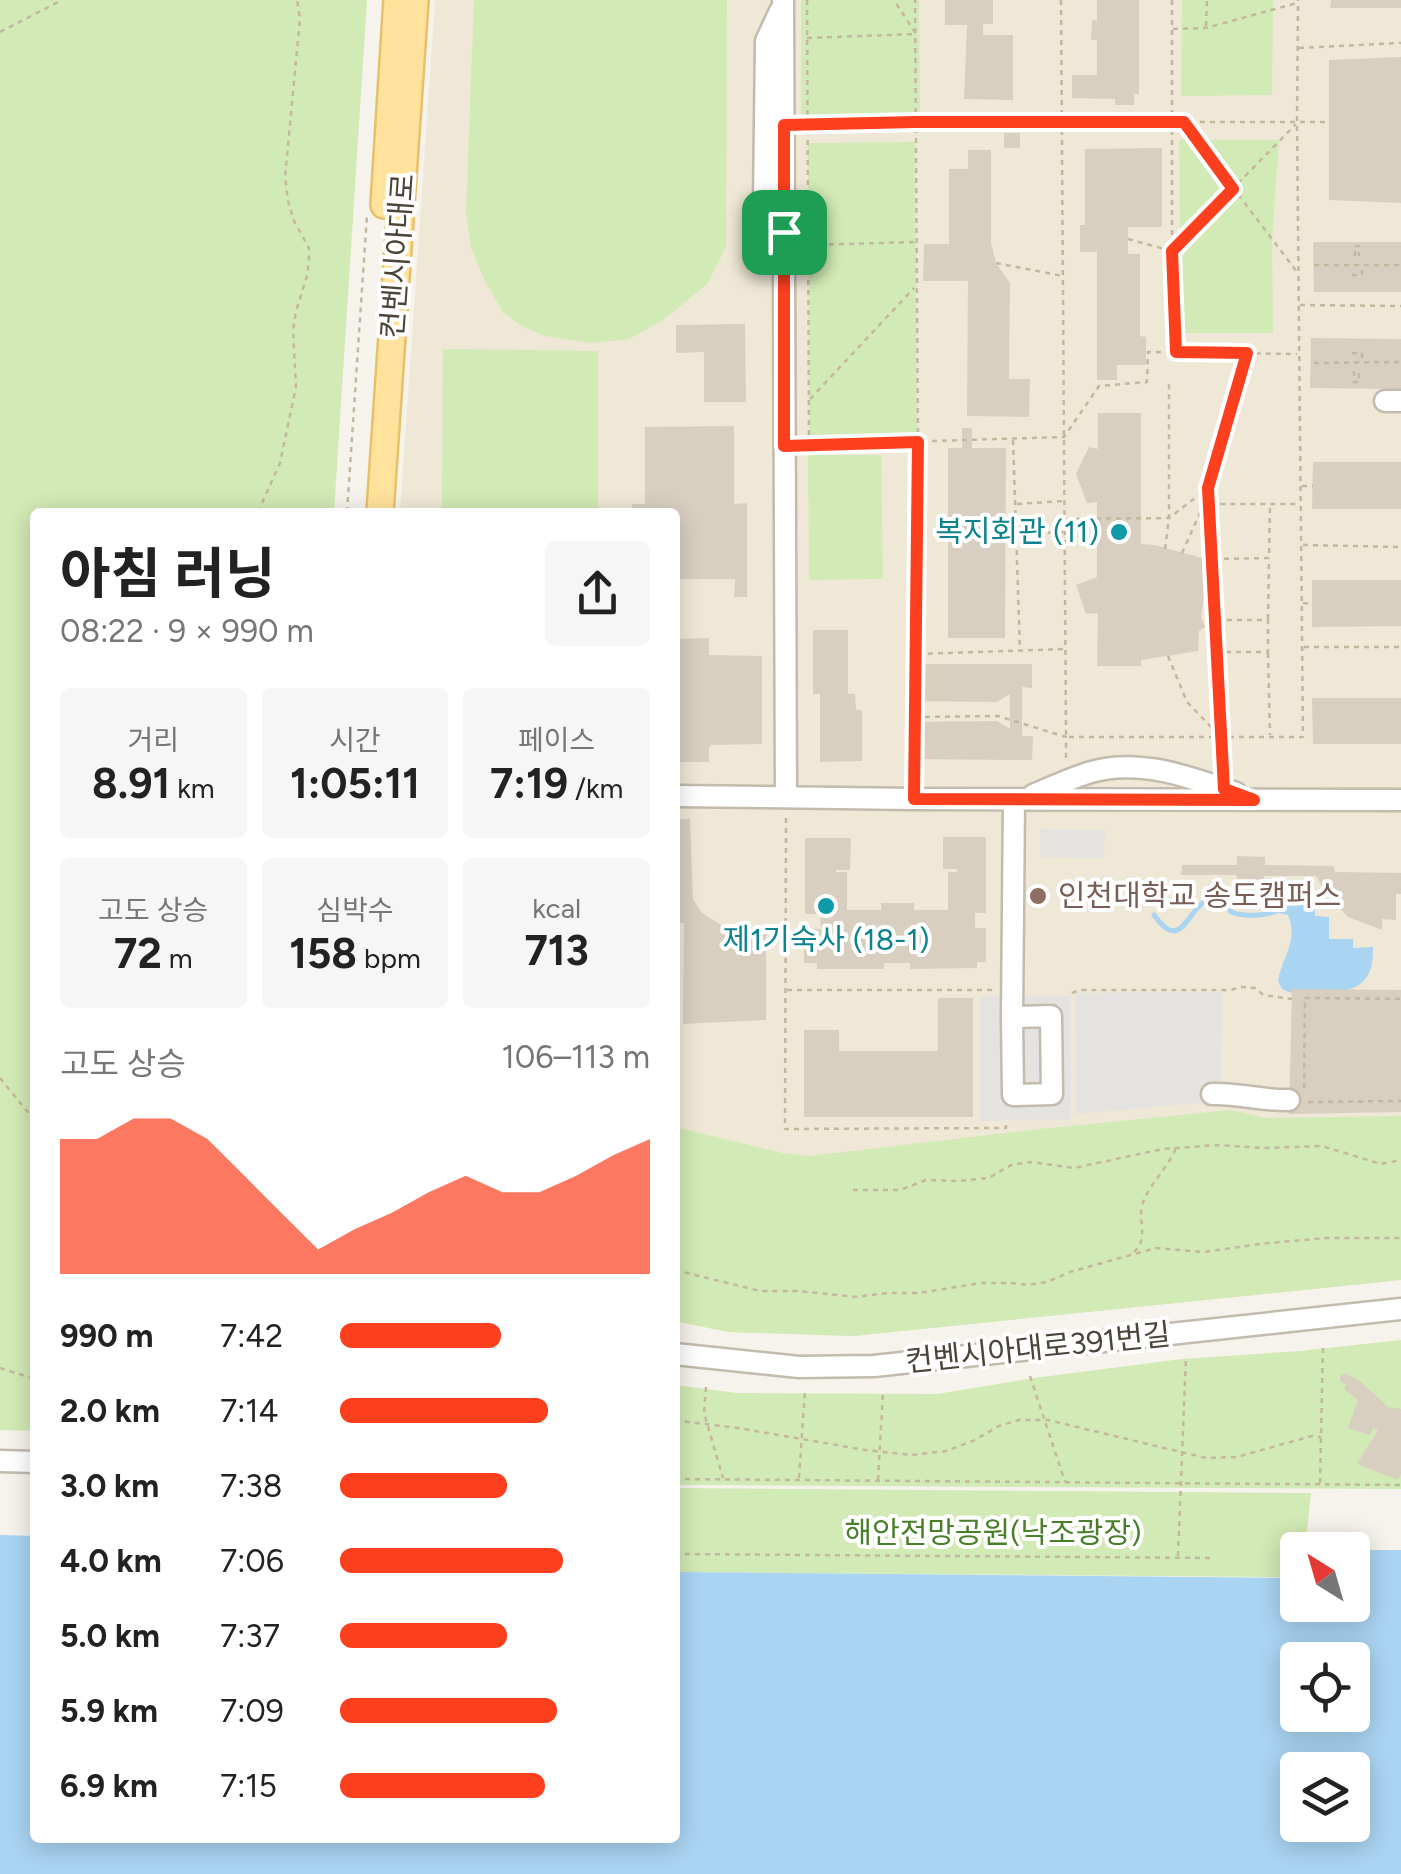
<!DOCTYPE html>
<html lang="ko">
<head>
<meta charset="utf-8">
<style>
	body { margin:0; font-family:Figtree,"Noto Sans KR",sans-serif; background:#f6f6f6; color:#222; height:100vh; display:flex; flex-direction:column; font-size:38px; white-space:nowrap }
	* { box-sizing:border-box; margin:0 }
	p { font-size:32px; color:#767676 }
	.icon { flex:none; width:55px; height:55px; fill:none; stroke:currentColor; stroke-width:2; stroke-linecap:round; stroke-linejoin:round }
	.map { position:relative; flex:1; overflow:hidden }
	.details { position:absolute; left:30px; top:508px; width:650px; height:1335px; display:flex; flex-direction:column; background:#fff; border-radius:10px; box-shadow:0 5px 25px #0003 }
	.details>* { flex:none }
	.needle { width:65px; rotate:323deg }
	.tools { position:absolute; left:1280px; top:1532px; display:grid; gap:20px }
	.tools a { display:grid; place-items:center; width:90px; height:90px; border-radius:10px; background:#fff; box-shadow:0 5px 25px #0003; font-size:50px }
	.pin { position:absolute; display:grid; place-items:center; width:85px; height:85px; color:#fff; margin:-42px; border-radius:20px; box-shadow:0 5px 15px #0006 }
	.round { display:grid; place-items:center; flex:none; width:105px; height:105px; border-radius:10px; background:#f6f6f6 }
	.overview { display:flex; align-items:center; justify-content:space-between; height:170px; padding:0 30px }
	h1 { font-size:55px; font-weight:700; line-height:75px }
	.figures { display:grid; grid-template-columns:repeat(3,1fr); gap:15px; height:170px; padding:10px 30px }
	.figures div { display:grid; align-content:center; border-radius:10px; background:#f6f6f6; text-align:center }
	.figures b { font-size:42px; font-weight:700 }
	.figures small { font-size:28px; font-weight:400 }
	.figures p { font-size:28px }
	.chart { height:280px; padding:20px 30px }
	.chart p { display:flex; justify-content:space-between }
	.chart svg { width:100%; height:180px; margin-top:10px; fill:#fc3f1d; opacity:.7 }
	ul { padding:0 30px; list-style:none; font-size:32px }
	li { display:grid; grid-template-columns:160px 120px 1fr; align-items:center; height:75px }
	li i { height:25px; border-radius:12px; background:#fc3f1d }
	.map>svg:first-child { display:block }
	.education { fill:#efe8d6 }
	.green { fill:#d2eab5 }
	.parking { fill:#e5e3e0 }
	.water { fill:#a9d4f2; fill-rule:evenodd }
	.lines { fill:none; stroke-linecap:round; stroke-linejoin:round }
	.stream { stroke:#a9d4f2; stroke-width:5 }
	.building { fill:#d8cfc1 }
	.minor-casing { stroke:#c2bbae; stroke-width:25 }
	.major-casing { stroke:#e6c16a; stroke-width:30 }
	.path { stroke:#c4b79f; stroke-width:2.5; stroke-dasharray:5 5; stroke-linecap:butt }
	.minor { stroke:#fff; stroke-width:20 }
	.major { stroke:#ffe39c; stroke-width:25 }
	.route-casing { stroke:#fff; stroke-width:20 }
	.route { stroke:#fc3f1d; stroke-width:12 }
	.culture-dot { fill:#0f9aa8; stroke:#fff; stroke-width:4 }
	.education-dot { fill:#8d6e63; stroke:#fff; stroke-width:4 }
	.labels { text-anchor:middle; stroke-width:8; stroke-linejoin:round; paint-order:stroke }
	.street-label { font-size:30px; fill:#4b4439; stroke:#fff }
	.culture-label { font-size:30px; fill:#0d838f; stroke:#fff; text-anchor:end }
	.education-label { font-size:30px; fill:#785e54; stroke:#fff; text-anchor:start }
	.park-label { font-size:30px; fill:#4a7f2a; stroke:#fff }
</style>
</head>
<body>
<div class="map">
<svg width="1401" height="1874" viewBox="0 0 1401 1874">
	<rect width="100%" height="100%" fill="#f6f3ec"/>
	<path class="education" d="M435,0H1401V1280L853,1336L728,1332L675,1321V512H400Z"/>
	<path class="green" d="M0,0H367L334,512H35V1431L0,1430Z
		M474,0H727L726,247L707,284L678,308L661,321L629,339L592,343L545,336L522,326L503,312L484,279L471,247L466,213Z
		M801,0H919L920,116L801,117Z
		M1182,0H1273L1272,95L1181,96Z
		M1179,140H1279L1272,240L1273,333H1181Z
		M915,142L917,440L809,441L808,143Z
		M443,349L598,351V512H442Z
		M808,455H881L883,579L809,580Z
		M1230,1110L1266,1118L1401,1116V1280L853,1336L728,1332L675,1321V1127L782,1153L810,1156L1039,1129Z
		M1401,1340V1489L675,1485V1385L737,1393L937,1394L1034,1378L1182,1359L1300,1351Z
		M675,1488L1311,1493L1305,1550H1298L1297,1559L1282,1560V1577L675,1572Z"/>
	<path class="parking" d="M1040,829L1105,830L1104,858L1040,857Z
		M1222,992L1221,1101L1076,1114L1075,993Z
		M980,996H1071V1120L980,1121Z"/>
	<path class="water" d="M1314,895L1315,916L1329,917V939H1353V948L1373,947C1373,961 1372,975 1360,984C1348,994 1304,998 1289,992C1281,989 1282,989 1278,981C1282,957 1299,941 1288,915L1279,913L1277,907L1279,904L1298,896Z
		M0,1535L35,1536V1838H675V1572L1297,1578L1298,1605H1352L1353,1550H1401V1874H0ZM1298,1660H1352V1715H1298ZM1298,1770H1352V1825H1298Z"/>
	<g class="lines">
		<path class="stream" d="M1154,915C1183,955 1185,908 1212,897L1226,902L1231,912C1245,917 1263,916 1277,911"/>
	</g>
	<path class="building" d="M945,0H993V24H983V35H1013V100L964,99L967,25H945Z
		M1097,0H1139V94H1134V105H1115V99L1072,98V75H1097V40H1091L1092,20H1097Z
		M1331,0H1401V8H1330Z
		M1401,57V203L1329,200V60Z
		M1004,133H1020V148H1004Z
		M1162,148V227H1128V254H1140V336L1146,337V365H1117V380H1097V252H1080V225H1085V149Z
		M968,150H991V242L996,263L1010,283L1009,379H1030L1029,417L967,416L968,281H923L924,244H949V169H968Z
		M1313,242H1401V292H1314Z
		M745,324L746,402H704V352L676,353V325Z
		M1311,338L1401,339V389L1310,388Z
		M1098,413H1141V544L1154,545L1209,560L1201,617L1205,627L1199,631L1198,651L1141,660V666H1097L1098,613L1086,614L1076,585L1097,577V502L1087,503L1076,474L1089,447L1098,449Z
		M734,426V504L747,503V597H734L735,579H675V512H632V504H645V427Z
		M962,428H972V448H1006L1005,638H948V448H962Z
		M1313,462H1401V509H1312Z
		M1312,580H1401V626L1312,627Z
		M813,630H848V694H855L856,710H862V761L820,762V694H813Z
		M709,638V655L762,656V744L712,745L709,747V762H675V639Z
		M906,664H1032V688L1022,687V736H1033L1032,760L905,759L906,722L997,721L1010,729V694L997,702L905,701Z
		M1312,698H1401V744H1313Z
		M675,819H690L693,899L701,912L721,925L734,928H766V1020L683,1024L684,923H675Z
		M943,837H986V913H975V928H986V962H977V968L910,969V963H884V969H817V963H804V929H821L820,914H805V838H851L850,870H836V872H847V910H881V903H914V910H948V872H957V869H943Z
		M1237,856L1265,857V865L1334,866L1335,872L1401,873V894H1396V920L1382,919V930L1348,917L1328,896L1316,876H1264V885L1236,884L1237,875H1181L1182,865H1237Z
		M1292,989L1401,990V1112L1289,1114Z
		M938,998H973V1117H804V1030H839V1051H938Z
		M1345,1373L1359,1380L1388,1407L1401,1409V1474L1398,1480L1357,1464L1378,1430L1373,1428L1370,1435L1348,1428L1358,1400L1344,1389L1346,1385L1340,1381V1376Z"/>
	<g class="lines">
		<g class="minor-casing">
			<path id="minor" d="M783,0L786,797
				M780,11L766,41L764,204L784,232
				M1385,401H1401
				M1033,795C1052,787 1071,778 1091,772C1140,758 1190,777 1236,793
				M675,796L913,799L1401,800
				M1051,1016L1052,1094L1013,1095L1012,1017Z
				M1012,1017L1014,799
				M1212,1094C1238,1093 1263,1101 1289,1100
				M675,1354L799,1367L874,1366L1401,1309
				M0,1461L35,1462"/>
		</g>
		<g class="major-casing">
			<path id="major" d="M384,205L397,0
				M380,512L415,0"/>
		</g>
		<path class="path" d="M807,0L809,443
			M1061,0L1066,737H1303L1297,123L1298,0
			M1172,0V251L1176,352
			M1206,26L1207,0
			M1173,29L1206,28L1297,3
			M0,32L62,0
			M807,38L916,34L894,0
			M1299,48L1401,43
			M1184,123L1297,272
			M800,125L916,122H1329
			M1128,239L1172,251L1296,124
			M809,245L916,242
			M1355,256V246H1359V256
			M996,263L1063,276
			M1314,265H1401
			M1352,275H1362V268
			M1300,305L1401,306
			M1352,353H1362V361
			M1314,363L1401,362
			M1354,371V382H1359V371
			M810,399L914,288
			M1013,440L1020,651
			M802,445L1064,437L1099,386L1147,382L1148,352L1297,354
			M1302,486H1313
			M1209,487L1246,355
			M1017,504L1064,501
			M258,512L280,463L296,387L293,330L296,311L307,276L309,261V248L294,221L288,201L285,177L300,19L297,0
			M347,512L367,215
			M1066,519L1169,518L1208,488L1222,767
			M1018,534L1064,532
			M1303,545L1401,547
			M1165,549L1169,518V384
			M1182,553L1204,504H1299
			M1214,559L1269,558L1270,506
			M1303,603L1312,604
			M1268,619L1269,558
			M1217,620H1268V652H1219
			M1304,647H1401
			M1268,653L1270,735
			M918,654L1064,649
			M1168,656L1187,702L1219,735
			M915,717L998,716L1066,737V760
			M914,783L918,442L915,0
			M786,818L785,1129L1006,1128V1121
			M787,990H994
			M1072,993L1079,990H1231L1240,987L1256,988L1263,995L1292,999
			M0,1078L35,1121
			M1304,1088L1305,998L1401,999
			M1308,1102L1401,1101
			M853,1190H900L926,1180L958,1181L989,1178L1011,1165L1031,1162L1074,1168L1163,1149L1217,1145L1264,1148L1322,1146L1381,1164L1401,1160
			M1134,1252C1149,1238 1138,1223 1142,1206C1147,1186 1167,1170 1176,1148
			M675,1270L760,1291H798L856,1297L887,1293H919L981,1283H1012L1027,1285L1047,1282L1070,1272L1156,1248L1203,1252L1268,1243L1327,1238H1401
			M0,1368L35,1379
			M1030,1376L1065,1482
			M706,1387L704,1413L723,1478
			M675,1422L680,1421L738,1428L865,1450L912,1455L946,1451L973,1441L999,1426L1019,1420H1048L1206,1458L1237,1457L1312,1436L1321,1437
			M799,1478L805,1390
			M675,1479L1401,1485
			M878,1480L883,1392
			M1320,1483L1323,1343
			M675,1554L1214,1558
			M1178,1556L1186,1356"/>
		<use href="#minor" class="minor"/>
		<use href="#major" class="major"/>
	</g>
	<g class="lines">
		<g class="route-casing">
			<path id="route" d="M916,122H1184L1233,189L1172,251L1176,352L1247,353L1208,488L1224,789L1254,800L914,799L918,442L784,446V125Z"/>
		</g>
		<use href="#route" class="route"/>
	</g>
	<g class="culture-dot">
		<circle cx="1119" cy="532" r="10"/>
		<circle cx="826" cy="906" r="10"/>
	</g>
	<circle class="education-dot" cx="1038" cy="896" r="10"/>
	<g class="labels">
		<g class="street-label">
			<text transform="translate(398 256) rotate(-86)" y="10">컨벤시아대로</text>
			<text transform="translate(1038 1348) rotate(-6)" y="10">컨벤시아대로391번길</text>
		</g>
		<g class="culture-label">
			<text x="1099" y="542">복지회관 (11)</text>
			<text x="826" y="950" text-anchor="middle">제1기숙사 (18-1)</text>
		</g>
		<g class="education-label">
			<text x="1058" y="906">인천대학교 송도캠퍼스</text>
		</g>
		<g class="park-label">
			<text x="993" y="1543">해안전망공원(낙조광장)</text>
		</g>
	</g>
</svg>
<div class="tools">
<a><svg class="needle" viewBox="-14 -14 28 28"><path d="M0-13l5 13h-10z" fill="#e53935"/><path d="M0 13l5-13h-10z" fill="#767676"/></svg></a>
<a><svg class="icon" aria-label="locate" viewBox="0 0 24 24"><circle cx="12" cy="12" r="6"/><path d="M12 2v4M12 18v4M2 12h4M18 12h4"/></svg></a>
<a><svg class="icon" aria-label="layers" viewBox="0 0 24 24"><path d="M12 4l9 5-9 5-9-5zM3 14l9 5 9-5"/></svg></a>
</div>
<div class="pin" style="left:784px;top:232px;background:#1e9e55"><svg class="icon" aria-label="arrive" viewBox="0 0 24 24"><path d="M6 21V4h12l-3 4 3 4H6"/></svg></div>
<section class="details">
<div class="overview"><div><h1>아침 러닝</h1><p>08:22 · 9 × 990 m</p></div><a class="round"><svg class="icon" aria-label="share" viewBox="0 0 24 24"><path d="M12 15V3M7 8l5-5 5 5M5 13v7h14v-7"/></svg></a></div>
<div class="figures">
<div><p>거리</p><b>8.91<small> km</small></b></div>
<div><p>시간</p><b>1:05:11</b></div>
<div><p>페이스</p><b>7:19<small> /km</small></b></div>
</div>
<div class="figures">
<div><p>고도 상승</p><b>72<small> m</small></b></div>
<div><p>심박수</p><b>158<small> bpm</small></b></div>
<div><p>kcal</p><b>713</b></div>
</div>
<div class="chart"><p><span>고도 상승</span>106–113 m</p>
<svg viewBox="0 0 160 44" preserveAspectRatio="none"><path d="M0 44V11L10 11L20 6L30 6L40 11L50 20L60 29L70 38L80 33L90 29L100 24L110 20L120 24L130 24L140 20L150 15L160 11V44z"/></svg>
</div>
<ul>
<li><b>990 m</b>7:42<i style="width:52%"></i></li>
<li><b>2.0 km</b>7:14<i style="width:67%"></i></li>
<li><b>3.0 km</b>7:38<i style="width:54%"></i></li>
<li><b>4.0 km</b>7:06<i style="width:72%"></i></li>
<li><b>5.0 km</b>7:37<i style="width:54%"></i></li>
<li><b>5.9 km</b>7:09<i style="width:70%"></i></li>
<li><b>6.9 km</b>7:15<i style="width:66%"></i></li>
</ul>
</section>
</div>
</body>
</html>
